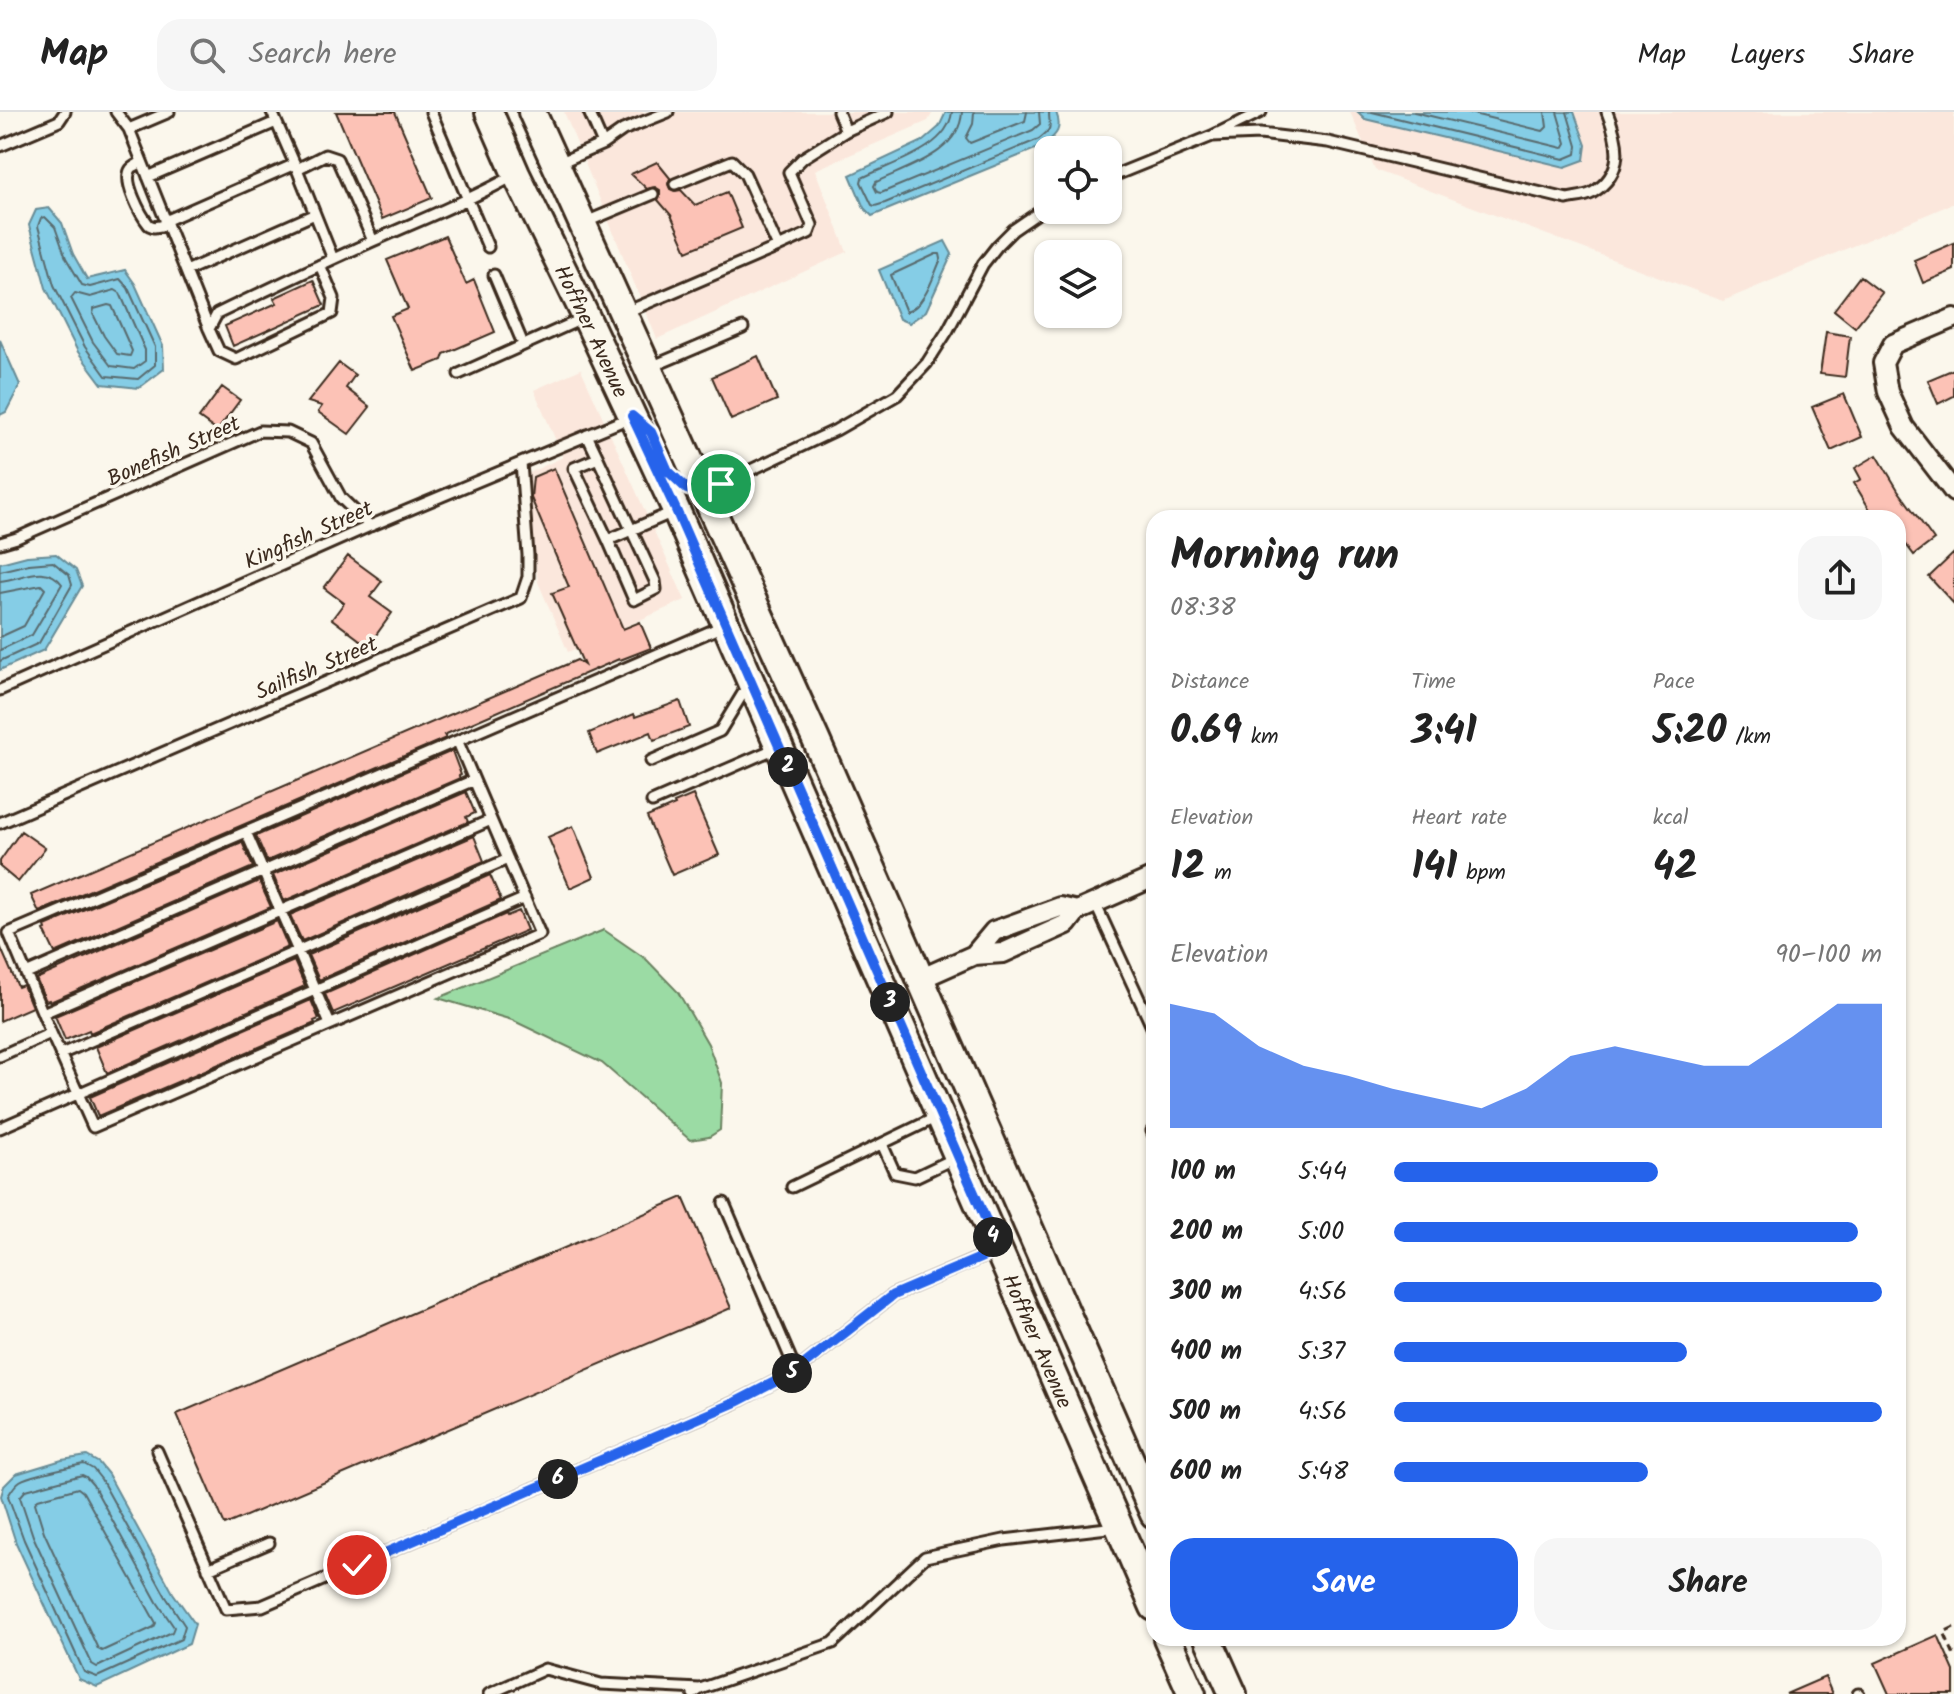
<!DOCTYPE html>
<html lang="en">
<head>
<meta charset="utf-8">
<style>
	body { margin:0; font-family:Kalam,sans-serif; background:#f6f6f6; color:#222; height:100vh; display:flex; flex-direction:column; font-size:30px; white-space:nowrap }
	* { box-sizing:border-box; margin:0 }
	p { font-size:26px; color:#767676 }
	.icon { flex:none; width:44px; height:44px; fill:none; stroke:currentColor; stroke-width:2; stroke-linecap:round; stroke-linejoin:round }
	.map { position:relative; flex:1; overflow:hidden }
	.details { position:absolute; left:1146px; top:398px; width:760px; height:1136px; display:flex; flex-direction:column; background:#fff; border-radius:24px; box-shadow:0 2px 6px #0004 }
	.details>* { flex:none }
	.fabs { position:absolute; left:1034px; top:24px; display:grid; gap:16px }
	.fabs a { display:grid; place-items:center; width:88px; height:88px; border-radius:16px; background:#fff; box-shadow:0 2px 6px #0004; font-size:40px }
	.pin { position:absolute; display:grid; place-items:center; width:68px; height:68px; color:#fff; margin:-34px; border:4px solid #fff; border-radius:50%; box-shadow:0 2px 8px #0007 }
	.km { position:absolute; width:40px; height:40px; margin:-20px; border-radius:50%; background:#222; color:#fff; font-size:22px; line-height:40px; text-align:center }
	.round { display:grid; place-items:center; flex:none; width:84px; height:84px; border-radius:24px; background:#f6f6f6 }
	.headline { display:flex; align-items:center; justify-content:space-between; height:136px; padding:0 24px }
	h1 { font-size:44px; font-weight:700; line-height:60px }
	.figures { display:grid; grid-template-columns:repeat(3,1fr); gap:12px; height:136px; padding:8px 24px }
	.figures div { display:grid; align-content:center }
	.figures b { font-size:40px; font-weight:700 }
	.figures small { font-size:22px; font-weight:400 }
	.figures p { font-size:22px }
	.chart { height:224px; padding:16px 24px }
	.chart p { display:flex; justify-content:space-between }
	.chart svg { width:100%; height:144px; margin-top:8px; fill:#2563eb; opacity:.7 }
	.cta { display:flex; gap:16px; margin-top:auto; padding:16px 24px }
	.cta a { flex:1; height:92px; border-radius:24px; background:#2563eb; color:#fff; font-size:32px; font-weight:700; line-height:92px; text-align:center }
	.cta a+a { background:#f6f6f6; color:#222 }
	ul { padding:0 24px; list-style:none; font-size:26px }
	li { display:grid; grid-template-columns:128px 96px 1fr; align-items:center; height:60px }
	li i { height:20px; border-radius:10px; background:#2563eb }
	header { display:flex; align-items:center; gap:48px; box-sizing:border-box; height:112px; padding:0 40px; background:#fff; border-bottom:2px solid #e0e0e0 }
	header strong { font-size:38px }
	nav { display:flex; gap:44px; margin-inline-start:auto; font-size:28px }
	.search { width:560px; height:72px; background:#f6f6f6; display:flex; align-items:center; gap:20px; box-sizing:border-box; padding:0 28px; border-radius:24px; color:#767676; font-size:30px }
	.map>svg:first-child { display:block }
	.built { fill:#fbe7dc }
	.green { fill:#9bdba4; stroke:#6b8261; stroke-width:2 }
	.water { fill:#85cde6; stroke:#678c96; stroke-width:2 }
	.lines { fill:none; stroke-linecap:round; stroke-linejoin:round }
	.shore { stroke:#596b6e; stroke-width:2 }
	.building { fill:#fcc2b6; stroke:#3b2a1e; stroke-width:2 }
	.lane-casing { stroke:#3b2a1e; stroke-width:15 }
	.street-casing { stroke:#3b2a1e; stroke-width:24 }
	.secondary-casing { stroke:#3b2a1e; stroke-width:32 }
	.path { stroke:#3b2a1e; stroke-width:3; stroke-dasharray:8 6; stroke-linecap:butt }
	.lane { stroke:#fbf7ec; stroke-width:9 }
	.street { stroke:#fbf7ec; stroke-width:18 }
	.secondary { stroke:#fbf7ec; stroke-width:26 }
	.route-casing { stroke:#fff; stroke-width:16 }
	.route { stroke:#2563eb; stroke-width:10 }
	.labels { text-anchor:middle; stroke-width:7; stroke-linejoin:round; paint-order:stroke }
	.street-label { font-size:22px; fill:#3b2a1e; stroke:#fbf7ec }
</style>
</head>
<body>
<header>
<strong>Map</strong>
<div class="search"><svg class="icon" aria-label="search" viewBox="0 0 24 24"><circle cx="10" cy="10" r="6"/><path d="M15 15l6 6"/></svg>Search here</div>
<nav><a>Map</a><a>Layers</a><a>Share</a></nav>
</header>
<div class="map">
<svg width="1954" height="1582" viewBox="0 0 1954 1582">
	<rect width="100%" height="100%" fill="#fbf7ec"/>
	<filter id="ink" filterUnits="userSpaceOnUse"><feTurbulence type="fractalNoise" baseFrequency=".0125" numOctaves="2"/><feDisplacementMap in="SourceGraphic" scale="16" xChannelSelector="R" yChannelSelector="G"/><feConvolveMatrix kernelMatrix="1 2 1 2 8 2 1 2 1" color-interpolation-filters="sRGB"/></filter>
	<g filter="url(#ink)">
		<path class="built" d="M564,0H933L928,9L815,58L847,140L657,227Z
			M1350,0H1954V91L1723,189L1375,58Z
			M581,257L685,488L568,540L538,470L526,385L529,361L563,345L534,278Z"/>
		<path class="green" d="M604,818L646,847L678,880L708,932L722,971L720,1018L709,1025L690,1028L602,951L512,908L438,886Z"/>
		<path class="water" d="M946,0H1056C1063,18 1056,23 1043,34L872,104L864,96L850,63L923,29L939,15Z
			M1358,0H1574L1586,33L1584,48L1565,55L1365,7Z
			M49,96L62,111L73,142L87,167L125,158L135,172L163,234L164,257L139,276L102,272L78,240L46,176L29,113L36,98Z
			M945,129L952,142L926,199L909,211L899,207L879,158Z
			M0,228L20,273L6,300L0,303Z
			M56,442L76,458L82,474L44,538L0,558V451L27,444Z
			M87,1344L99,1351L108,1362L173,1481L195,1512L189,1532L97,1575L79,1567L16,1431L1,1384L4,1374L16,1362L62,1348Z"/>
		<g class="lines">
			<path class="shore" d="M952,0C948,37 891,51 862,66L861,70L872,93L875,94L885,91L1039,27C1054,15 1049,17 1049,0
				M962,0C960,41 907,55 876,70L874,74L877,80L881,81L1033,18L1040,12L1039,0
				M974,0L973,12L966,26L970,31L1025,9L1027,0
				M1372,0L1564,47L1576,42L1577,34L1567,0
				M1414,0L1563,36L1566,31L1557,0
				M1465,0L1543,19L1547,15L1545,0
				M45,105L55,115L66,146L82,173L90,175L120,167L128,176L155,235V253L138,267L106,264L85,235L54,173L38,114L41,106Z
				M936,142H940L941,147C933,164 925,195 906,200L891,163Z
				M115,178L120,181L145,238V249L134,257L111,254L93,230L71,186L75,181L90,185Z
				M108,193L112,194L132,239L130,244L117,242L104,224L93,202L94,197Z
				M0,459L29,452L53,450L69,463L72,473L39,531L0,549
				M0,469C22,467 46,450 62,472L32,523L0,538
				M0,481L41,473L45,477L24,514L0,525
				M84,1352L93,1357L101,1367L166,1485L185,1514L181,1527L97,1565L84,1560L24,1428L8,1384C11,1379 15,1372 20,1369C32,1362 70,1355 84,1352Z
				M82,1363L86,1365L93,1373L157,1490L174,1515L172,1520L97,1555L92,1552L33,1424L20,1385L26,1378Z
				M78,1376L83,1380L156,1511L154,1515L102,1539L98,1537L44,1420L35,1391L38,1387Z"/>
		</g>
		<path class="building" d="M336,0H395L432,86L382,107Z
			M657,50L670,66L668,72L670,77L675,79L681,78L695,93L727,80L742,116L687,139L671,103L658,88L660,84V78L655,75L647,77L631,62Z
			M445,124L466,172L474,168L495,220L444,242L442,248L415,259L391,204L408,197L387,148Z
			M1954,131V158L1923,171L1914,148Z
			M1860,164L1882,181L1855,215L1834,198Z
			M313,168L324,193L233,234L225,214L277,191L274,186Z
			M1826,220L1850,224L1845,265L1820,262Z
			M758,244L777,288L731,308L712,265Z
			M339,251L355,263L346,276L370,295L349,322L318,300L322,294L308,290Z
			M1954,257V284L1938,292L1928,268Z
			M222,275L240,288L217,319L199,306Z
			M1844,282L1862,325L1831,339L1812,295Z
			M1877,343L1898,378L1934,428L1914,443L1898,422V406H1875L1854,371L1861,367L1855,356Z
			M554,356L623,517L640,510L651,536L620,548L619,547L444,623L446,626L39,800L31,783L577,548L584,553L552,481L569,475L531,386L533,365Z
			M1954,441V492L1929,465Z
			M348,444L382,469L370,485L392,501L368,534L332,507L344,491L324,476Z
			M680,589L689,615L654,628L651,620L597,642L589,621L634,602L635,605Z
			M452,639L461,663L459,664L460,666L267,749L256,724Z
			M466,680L475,701L466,705L468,710L284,789L273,763Z
			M693,683L719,743L672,763L647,705L675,693L674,691Z
			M573,714L594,765L570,776L548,725Z
			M21,719L45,736L18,770L0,755V749Z
			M474,724L484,749L302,829L290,803Z
			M242,730L253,755L55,841L44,818L46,817L45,814Z
			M490,763L501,788L319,868L308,843Z
			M259,769L271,795L50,890L49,888L46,889L36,867Z
			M519,799L527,818L333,901L325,882L506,802L507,804Z
			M277,809L288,835L90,921L89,918L65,928L55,904Z
			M0,834L18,875L23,873L32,895L0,909Z
			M294,849L305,874L107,961L96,935Z
			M311,888L319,907L314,909L315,911L98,1004L90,985Z
			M683,1085L731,1196L225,1413L177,1302Z
			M1938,1523L1954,1559V1582H1889L1875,1551Z
			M1825,1565L1832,1582H1786Z"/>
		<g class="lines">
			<g class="lane-casing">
				<path id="lane" d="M116,0L129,17L209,217
					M272,0L296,55
					M431,0L488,135
					M589,0L603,32
					M838,0L846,19L888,0
					M129,17L169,0
					M1212,24L1260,22L1328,30L1567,87C1575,85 1585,85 1592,81C1626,61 1619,30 1607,0
					M0,34L59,9L65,0
					M142,50C139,52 132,55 131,57C122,69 141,103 149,113L154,115L167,113
					M559,51L603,32L623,18L668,0
					M148,65L276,10
					M1108,66L1212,24L1261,0
					M165,109L295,52
					M586,110L653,82
					M778,135L809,121L812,113L789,60L803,46L846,19
					M333,147L297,57L325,43L337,47L373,129
					M320,153L334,186L332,201L236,247L219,239L209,217L217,202C269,177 321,152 373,129C420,108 469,89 513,64
					M186,159L315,102
					M494,163L523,232
					M624,201L778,135L745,62L732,49L675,72
					M651,255L743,216
					M459,262L584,206
					M587,323L598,346L574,356L608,428L673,400
					M598,346L655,469L656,477L634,488L608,428
					M706,379L836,318L897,283L927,251L948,218L983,152L998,133L1013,118L1048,94
					M0,431L17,426L260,319L288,320L311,331L341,386L370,414
					M0,578L370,414L629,306
					M651,649L720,619L748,573
					M652,690L776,636
					M0,711L521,486L528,465V443L521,351
					M246,720L723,514
					M1095,791L1154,919
					M26,862L474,668L458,630
					M43,901L491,708
					M51,921L9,821L246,720L330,912
					M61,942L508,747
					M0,944L51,921L93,1015L540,822L474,668
					M0,1016L525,786
					M1154,1018L1152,1019L1154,1024
					M882,1032L895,1061L915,1065L955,1046
					M792,1075L937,1005
					M724,1091L796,1259L893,1183L996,1139
					M157,1339L226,1497L262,1494L736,1290L796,1259
					M208,1457L269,1431
					M489,1582L545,1557L601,1572L700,1577
					M693,1582L700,1577L833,1531L925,1445L1004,1428L1116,1415
					M1858,1582H1859"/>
			</g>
			<g class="street-casing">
				<path id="street" d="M1954,206L1893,232L1883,251L1888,280L1904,315L1954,380
					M1077,799L1154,765
					M920,867L974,843L1003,841L1067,812L1077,799L1060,795L994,819L974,843"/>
			</g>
			<g class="secondary-casing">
				<g id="secondary">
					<path id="s1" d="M489,0L516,62L586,205L676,398L1154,1495"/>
					<path d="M532,0L816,628L1154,1402"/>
					<path d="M1167,1526L1192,1582"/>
					<path d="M1208,1526L1233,1582"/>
				</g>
			</g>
			<path class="path" d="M1954,1515L1944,1520L1954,1543"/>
			<use href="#lane" class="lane"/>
			<use href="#street" class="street"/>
			<use href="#secondary" class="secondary"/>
		</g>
	</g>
	<g class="lines" filter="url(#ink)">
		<g class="route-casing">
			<path id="route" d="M357,1453L736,1290L796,1259L893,1183L999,1138L676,398L632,304L651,320L668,359L687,377L703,380L721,372"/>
		</g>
		<use href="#route" class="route"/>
	</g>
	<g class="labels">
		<g class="street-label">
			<text dy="8" stroke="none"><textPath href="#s1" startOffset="242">Hoffner Avenue</textPath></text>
			<text transform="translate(173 338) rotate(-24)" y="8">Bonefish Street</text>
			<text transform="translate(308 422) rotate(-24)" y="8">Kingfish Street</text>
			<text transform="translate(316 555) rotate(-23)" y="8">Sailfish Street</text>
			<text dy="8" stroke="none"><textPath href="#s1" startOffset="1346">Hoffner Avenue</textPath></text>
		</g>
	</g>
</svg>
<div class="fabs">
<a><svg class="icon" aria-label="locate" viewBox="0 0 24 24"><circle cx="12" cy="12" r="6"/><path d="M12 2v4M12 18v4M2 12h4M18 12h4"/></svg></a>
<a><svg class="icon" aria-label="layers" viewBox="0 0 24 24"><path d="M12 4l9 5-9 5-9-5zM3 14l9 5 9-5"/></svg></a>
</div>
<div class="pin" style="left:721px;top:372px;background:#1e9e55"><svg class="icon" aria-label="arrive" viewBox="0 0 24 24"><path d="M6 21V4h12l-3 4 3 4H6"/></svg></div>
<div class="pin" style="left:357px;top:1453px;background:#d93025"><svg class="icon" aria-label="check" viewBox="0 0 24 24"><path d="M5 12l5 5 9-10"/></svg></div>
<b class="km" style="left:788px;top:655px">2</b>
<b class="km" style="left:890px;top:890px">3</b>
<b class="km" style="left:993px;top:1125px">4</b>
<b class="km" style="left:792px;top:1261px">5</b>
<b class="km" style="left:558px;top:1367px">6</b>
<section class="details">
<div class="headline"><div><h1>Morning run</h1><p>08:38</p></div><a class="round"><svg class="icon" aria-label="share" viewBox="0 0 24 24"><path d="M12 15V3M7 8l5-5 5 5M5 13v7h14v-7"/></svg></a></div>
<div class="figures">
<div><p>Distance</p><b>0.69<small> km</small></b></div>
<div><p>Time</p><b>3:41</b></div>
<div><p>Pace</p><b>5:20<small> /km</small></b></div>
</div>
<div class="figures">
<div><p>Elevation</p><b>12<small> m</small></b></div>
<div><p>Heart rate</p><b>141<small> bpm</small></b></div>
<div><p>kcal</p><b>42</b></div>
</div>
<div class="chart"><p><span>Elevation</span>90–100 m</p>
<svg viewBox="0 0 160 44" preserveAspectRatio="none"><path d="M0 44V6L10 9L20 19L30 25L40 28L50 32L60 35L70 38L80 32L90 22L100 19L110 22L120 25L130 25L140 16L150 6L160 6V44z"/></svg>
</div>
<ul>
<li><b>100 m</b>5:44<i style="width:54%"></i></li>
<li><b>200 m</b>5:00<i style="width:95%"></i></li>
<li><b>300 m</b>4:56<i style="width:100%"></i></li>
<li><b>400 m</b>5:37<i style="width:60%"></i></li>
<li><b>500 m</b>4:56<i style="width:100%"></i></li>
<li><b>600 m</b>5:48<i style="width:52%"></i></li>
</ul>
<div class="cta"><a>Save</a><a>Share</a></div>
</section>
</div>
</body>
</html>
